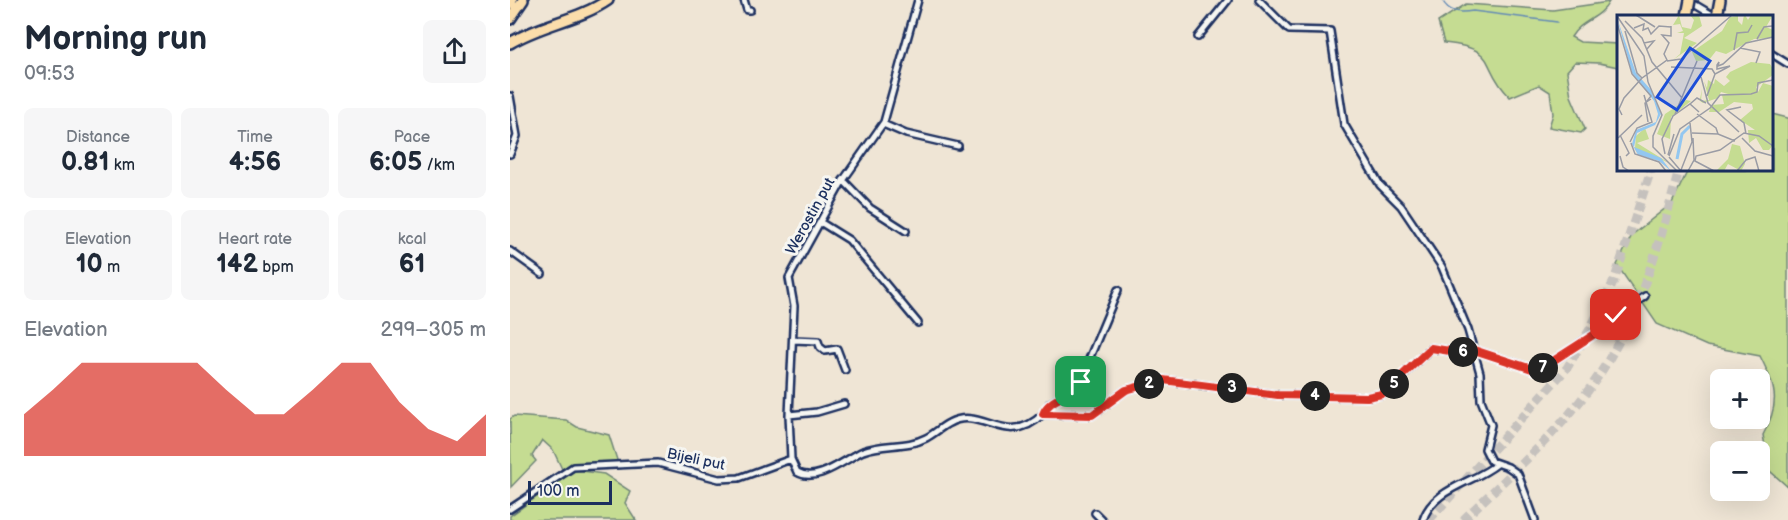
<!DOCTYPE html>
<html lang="en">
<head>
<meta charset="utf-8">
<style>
	body { margin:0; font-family:"Balsamiq Sans",sans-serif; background:#f6f6f7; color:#1f2937; height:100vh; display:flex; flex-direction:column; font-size:22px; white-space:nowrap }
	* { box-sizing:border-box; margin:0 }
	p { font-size:20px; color:#747a83 }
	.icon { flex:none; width:33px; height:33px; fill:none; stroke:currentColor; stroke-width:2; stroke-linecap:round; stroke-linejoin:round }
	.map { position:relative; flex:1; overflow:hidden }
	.drawer { display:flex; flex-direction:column; background:#fff; width:510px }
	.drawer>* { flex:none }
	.fabs { position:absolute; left:1200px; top:369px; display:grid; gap:12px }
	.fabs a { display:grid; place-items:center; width:60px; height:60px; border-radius:9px; background:#fff; box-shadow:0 6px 24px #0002; font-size:30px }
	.scale { position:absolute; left:18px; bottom:15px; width:84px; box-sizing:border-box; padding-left:6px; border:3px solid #1b2f5e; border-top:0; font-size:16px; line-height:21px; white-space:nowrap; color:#1b2f5e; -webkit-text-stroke:4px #f6f6f2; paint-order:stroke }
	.pin { position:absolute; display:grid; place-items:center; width:51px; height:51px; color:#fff; margin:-26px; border-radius:12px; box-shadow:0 3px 9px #0006 }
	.km { position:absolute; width:30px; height:30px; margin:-15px; border-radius:50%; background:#222; color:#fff; font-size:16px; line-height:30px; text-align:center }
	.round { display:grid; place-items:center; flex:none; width:63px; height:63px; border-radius:9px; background:#f6f6f7 }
	.headline { display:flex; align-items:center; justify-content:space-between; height:102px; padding:0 24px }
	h1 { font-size:33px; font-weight:800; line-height:45px }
	.metrics { display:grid; grid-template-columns:repeat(3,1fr); gap:9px; height:102px; padding:6px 24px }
	.metrics div { display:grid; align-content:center; border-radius:9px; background:#f6f6f7; text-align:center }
	.metrics b { font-size:26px; font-weight:800 }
	.metrics small { font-size:16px; font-weight:400 }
	.metrics p { font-size:16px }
	.chart { height:168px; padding:12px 24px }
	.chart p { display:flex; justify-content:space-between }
	.chart svg { width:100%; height:108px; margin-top:6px; fill:#d93025; opacity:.7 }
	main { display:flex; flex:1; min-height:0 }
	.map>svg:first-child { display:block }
	.green { fill:#c5dc92; stroke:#708678; stroke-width:1.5 }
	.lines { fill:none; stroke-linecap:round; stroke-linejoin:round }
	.stream { stroke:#638ab6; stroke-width:1.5 }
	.highway-tunnel { stroke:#c5c1bd; stroke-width:9; stroke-dasharray:9 4.5; stroke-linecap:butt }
	.street-casing { stroke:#1b2f5e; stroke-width:10 }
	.highway-casing { stroke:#1b2f5e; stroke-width:14 }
	.street { stroke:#f6f6f2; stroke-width:5 }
	.highway { stroke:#fbddab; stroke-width:9 }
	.highway-bridge-casing { stroke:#1b2f5e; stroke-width:14; stroke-linecap:butt }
	.highway-bridge { stroke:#fbddab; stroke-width:9 }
	.route-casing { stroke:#fff; stroke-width:12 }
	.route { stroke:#d93025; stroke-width:8 }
	.labels { text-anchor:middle; stroke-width:6; stroke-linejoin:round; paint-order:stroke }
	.street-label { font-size:15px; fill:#1b2f5e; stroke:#f6f6f2 }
	.inset-river { fill:none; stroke:#93c7f0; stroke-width:3 }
	.inset-road { fill:none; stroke:#9a9ca5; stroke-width:1.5 }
	.view { fill:#1d4ed8; fill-opacity:0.15; stroke:#1d4ed8; stroke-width:3 }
	.inset-edge { fill:none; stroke:#1b2f5e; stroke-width:3 }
</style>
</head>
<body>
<main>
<section class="drawer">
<div class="headline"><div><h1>Morning run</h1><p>09:53</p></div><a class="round"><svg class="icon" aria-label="share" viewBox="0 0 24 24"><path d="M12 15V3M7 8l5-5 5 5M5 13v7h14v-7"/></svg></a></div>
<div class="metrics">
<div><p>Distance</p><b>0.81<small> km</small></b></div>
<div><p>Time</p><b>4:56</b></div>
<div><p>Pace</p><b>6:05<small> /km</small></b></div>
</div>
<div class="metrics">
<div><p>Elevation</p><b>10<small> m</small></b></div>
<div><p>Heart rate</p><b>142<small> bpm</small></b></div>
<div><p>kcal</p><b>61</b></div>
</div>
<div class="chart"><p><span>Elevation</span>299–305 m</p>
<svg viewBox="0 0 160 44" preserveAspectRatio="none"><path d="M0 44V27L10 17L20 6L30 6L40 6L50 6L60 6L70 17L80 27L90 27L100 17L110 6L120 6L130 22L140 33L150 38L160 27V44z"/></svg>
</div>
</section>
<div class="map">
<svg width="1278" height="520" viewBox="0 0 1278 520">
	<rect width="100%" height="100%" fill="#efe5d5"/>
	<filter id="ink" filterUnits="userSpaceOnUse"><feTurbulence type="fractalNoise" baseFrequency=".0167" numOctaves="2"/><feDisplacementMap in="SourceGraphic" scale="12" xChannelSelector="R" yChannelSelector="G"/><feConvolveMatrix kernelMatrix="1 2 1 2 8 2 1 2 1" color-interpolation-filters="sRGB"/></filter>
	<g filter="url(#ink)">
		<path class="green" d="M1099,2C1090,19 1071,20 1061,37L1070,42L1108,44V67L1089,63L1065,62L1057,71L1061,96L1075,129L1071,133L1039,127L1043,114L1040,92L1029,85L1000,97C968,65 991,49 934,43L928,22L956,4L1043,10Z
			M1262,114L1278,118V487L1253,465L1257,457L1253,435C1271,402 1266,388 1250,356L1197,346L1147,324L1107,265L1122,235L1162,203L1178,170H1262Z
			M4,416L56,420L67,427L99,435L108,463L52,469L43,450L32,440L22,456L26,461L1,487L0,419Z
			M65,470L94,474L120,491L115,503L126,520H0V516Z"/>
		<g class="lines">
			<path class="stream" d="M932,0C939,13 949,13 963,11L1047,22"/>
			<path class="highway-tunnel" d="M919,520L1057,368L1080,329L1104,281L1141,170
				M953,520C995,479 1042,439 1077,392C1126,327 1149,247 1169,170"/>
			<g class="street-casing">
				<path id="street" d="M234,0L237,10H240
					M749,0L779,30L820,31L834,124L870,185L891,206L932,267L958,330L970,373L971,400L981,425L975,449L981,461L998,467L1008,474L1025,520
					M1179,1L1204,16
					M688,37L718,0
					M1262,54L1278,64
					M0,96L7,136L0,154
					M373,124L396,134L448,146
					M333,180L360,208L396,231
					M310,222L339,240L408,323
					M0,251L32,274
					M283,340L308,341L310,347L315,351L327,349L335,370
					M533,414L540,403L567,388L608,290
					M279,415L307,412L334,404
					M281,459L279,415L284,306L279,278L332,182L374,122L408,0
					M0,509L63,467L148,463L209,479L229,478L281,459L287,472C307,484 335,459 353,451C373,443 397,448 416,438C424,434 431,427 439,423C472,405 496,450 533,414L582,415L616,390L653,380L768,395L857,397L872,394L880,388L921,348L946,352L964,350L1025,370L1032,368C1068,346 1102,322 1135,296
					M585,513L592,520
					M913,520C923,488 964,483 987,464"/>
			</g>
			<g class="highway-casing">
				<path id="highway" d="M0,4L2,0
					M1207,16L1210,0
					M0,19L13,0
					M0,43C31,24 69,20 98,0"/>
			</g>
			<use href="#street" class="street"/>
			<use href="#highway" class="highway"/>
			<g class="highway-bridge-casing">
				<path id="highway-bridge" d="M1177,16L1180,0"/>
			</g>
			<use href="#highway-bridge" class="highway-bridge"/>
		</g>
	</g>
	<g class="lines" filter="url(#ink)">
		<g class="route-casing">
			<path id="route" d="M571,382C562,397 539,397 533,414L582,415L616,390L653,380L768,395L857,397L872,394L879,388L921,348L946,352L964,350L1025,370L1032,368L1091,330L1106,315"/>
		</g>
		<use href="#route" class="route"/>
	</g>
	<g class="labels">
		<g class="street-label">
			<text transform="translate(300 216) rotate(-61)" y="5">Werostin put</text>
			<text transform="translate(186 459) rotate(12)" y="5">Bijeli put</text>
		</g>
	</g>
	<g transform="translate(1107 15)">
		<rect width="156" height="156" fill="#efe5d5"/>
		<path d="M73,0H82L85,11L67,23L80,28L56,45L63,39L67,18H60L66,16L63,9L56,10L62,0L65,12L74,14L77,5ZM127,0H128L131,5L134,0H156L149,12L156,15V23L137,24L109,39L99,36L92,45L79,46L75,37L105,16L113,2L121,1V6L125,10ZM134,47L153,49L156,54V60L139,72L141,77L146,68L156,71V130L152,135H146L139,123L132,128L131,115H138L123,105L136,94L135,89L117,87L102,97H92L94,90L107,89L105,80L111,79L104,77L101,83L86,88L83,86V84L85,74L84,86L92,85L87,66L90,73L91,65L97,69L98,64L107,71L113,66L109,62L113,57ZM69,85L74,86L54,102L53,124L40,119L48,99ZM28,113L32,124L20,128L52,148L18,133L19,121ZM115,129L123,131L128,149L124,156L111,149L107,156H99L111,144Z" fill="#c5dc92"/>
		<path d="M0,3L19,58L35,76L44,99L38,110L20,118L17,132L44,143L54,156L42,146L21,140L15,129L19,115L39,107L41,99L37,86L15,58Z" fill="#93c7f0"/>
		<path class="inset-river" d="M60,144L65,119L73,111"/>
		<path class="inset-road" d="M19,0L38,12M0,1L27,41L31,67M8,6L25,23L35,47L65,83M0,8L15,59L34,81L30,86M17,13L27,9L26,15L31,13L34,19L42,11L54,12M8,16L20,58L25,63L50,45L47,39L52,28L45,20L54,21V11M140,24L147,12L155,11M27,28L37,26L30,34M123,33L143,37L139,48M117,35L120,18L131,17L135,10M50,46L64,44L115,0M54,52L95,54L98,59M84,62L91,88L122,117M31,67L45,100L36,121V132L60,156M90,81L98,59L113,51L100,54V50L102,47L101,51L106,49L129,28L156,22M73,89L80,83L89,88M124,92L110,95L127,108L129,119M58,99L80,46M80,99L99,113L101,119M5,100L2,94L7,83L25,63M31,107L28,88L34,84M75,118L101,119L118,126M3,120L12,138L9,141M1,123L25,100M125,123L138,136L156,141M13,127L20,113L35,107L27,80M14,128L18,139L42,147L49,156M48,139L45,124L56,101L73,89L82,97M51,140L57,119M3,141L6,152L12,156M52,141L63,114L93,93L103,80L134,79L140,77L141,68L156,65M52,142L64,156M64,155L75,127L73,108M71,156L77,145L76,123M97,156L78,146L79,141L103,135L127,118L142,121L156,131M120,156L129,145L138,142L142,156"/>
		<path class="view" d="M73,33L93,46L60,95L40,82Z"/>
		<rect width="156" height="156" class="inset-edge"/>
	</g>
</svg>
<div class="fabs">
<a>+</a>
<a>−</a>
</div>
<div class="scale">100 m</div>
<div class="pin" style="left:571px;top:382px;background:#1e9e55"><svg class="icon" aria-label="arrive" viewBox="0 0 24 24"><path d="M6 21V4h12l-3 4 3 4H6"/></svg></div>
<div class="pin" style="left:1106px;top:315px;background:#d93025"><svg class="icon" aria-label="check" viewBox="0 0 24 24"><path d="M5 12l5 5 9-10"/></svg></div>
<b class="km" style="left:639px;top:384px">2</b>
<b class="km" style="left:722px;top:388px">3</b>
<b class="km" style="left:805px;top:396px">4</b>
<b class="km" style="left:884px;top:384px">5</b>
<b class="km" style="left:953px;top:352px">6</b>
<b class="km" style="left:1033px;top:368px">7</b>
</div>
</main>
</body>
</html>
